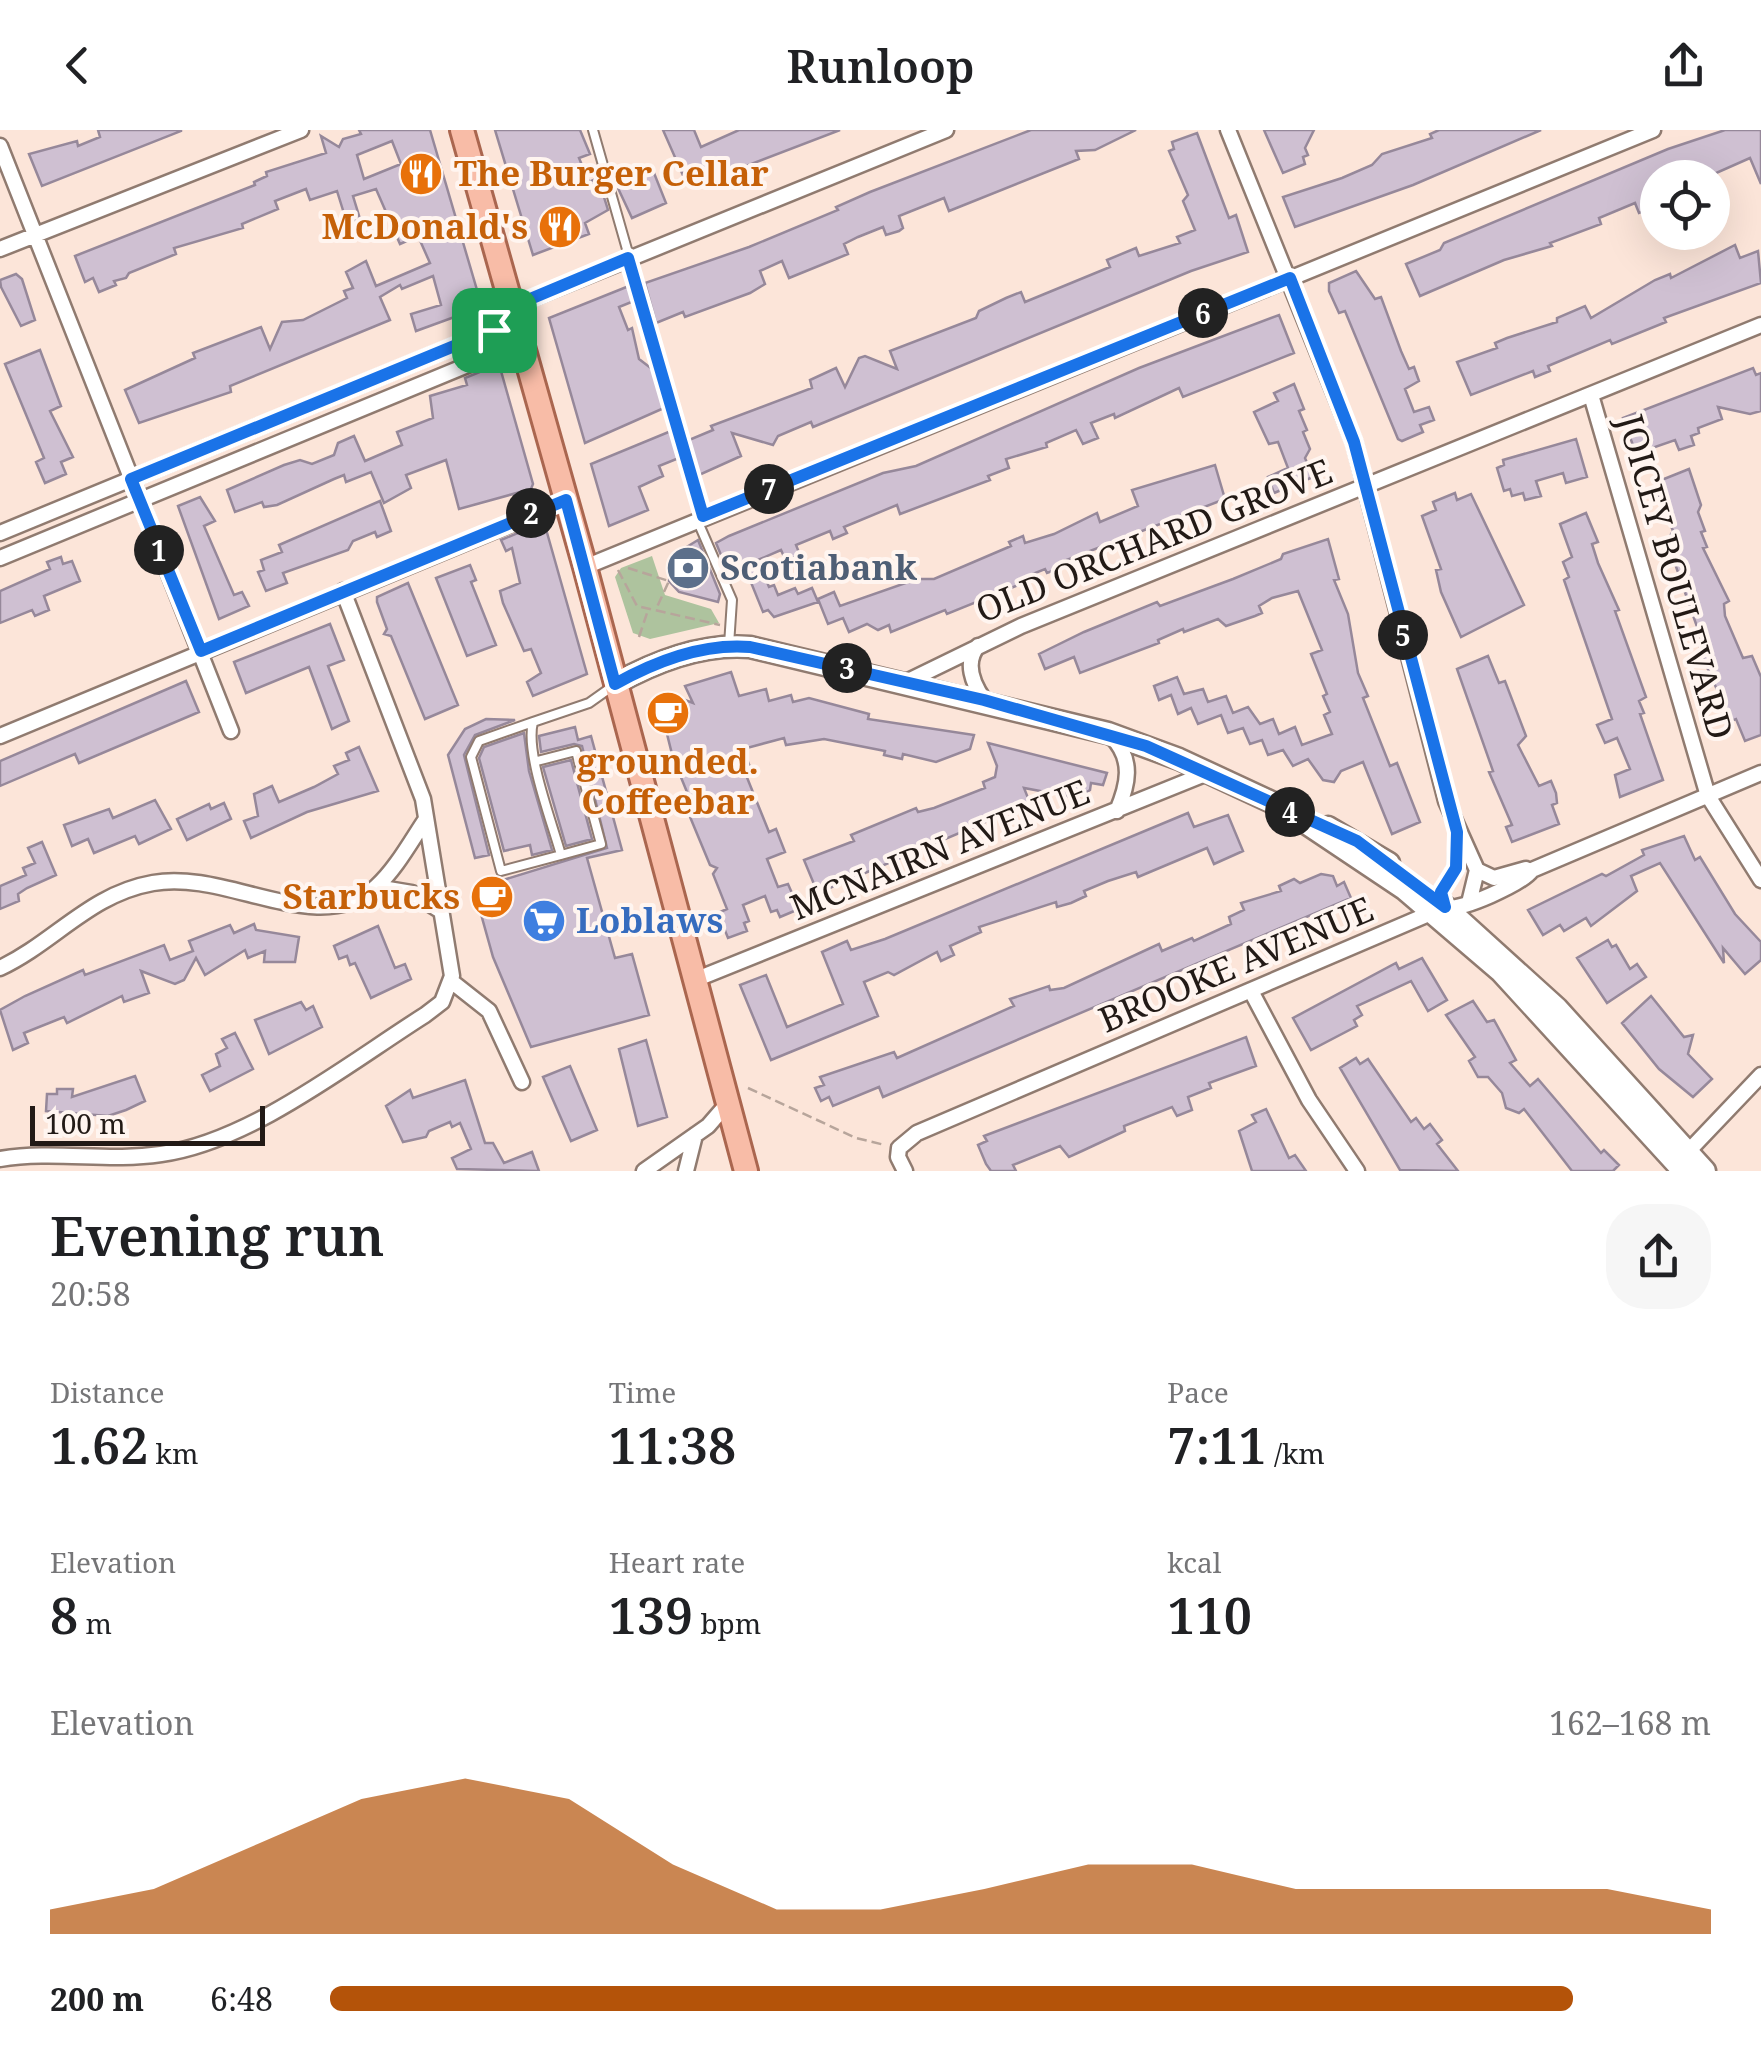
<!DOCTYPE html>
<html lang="en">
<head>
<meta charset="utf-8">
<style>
	body { margin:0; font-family:"Noto Serif",serif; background:#f6f6f6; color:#202124; height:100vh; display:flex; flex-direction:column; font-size:38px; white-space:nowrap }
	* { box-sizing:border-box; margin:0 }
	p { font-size:32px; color:#757577 }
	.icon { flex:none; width:55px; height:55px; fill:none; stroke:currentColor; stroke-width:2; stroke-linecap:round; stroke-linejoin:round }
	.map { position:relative; height:1041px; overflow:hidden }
	.sheet { display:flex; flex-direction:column; background:#fff; flex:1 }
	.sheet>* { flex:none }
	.fabs { position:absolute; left:1640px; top:30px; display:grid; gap:20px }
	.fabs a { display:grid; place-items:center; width:90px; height:90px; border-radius:50%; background:#fff; box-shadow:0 10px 40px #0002; font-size:50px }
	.scale { position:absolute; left:30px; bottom:25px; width:235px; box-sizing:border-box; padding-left:10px; border:5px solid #221a16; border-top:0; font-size:28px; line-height:35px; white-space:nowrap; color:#221a16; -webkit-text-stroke:8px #fff5f0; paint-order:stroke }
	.pin { position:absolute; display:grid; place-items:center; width:85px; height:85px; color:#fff; margin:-42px; border-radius:20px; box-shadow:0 5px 15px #0006 }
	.km { position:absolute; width:50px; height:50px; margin:-25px; border-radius:50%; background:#222; color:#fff; font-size:28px; line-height:50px; text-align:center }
	.round { display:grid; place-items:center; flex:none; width:105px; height:105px; border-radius:40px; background:#f6f6f6 }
	.overview { display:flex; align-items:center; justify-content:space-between; height:170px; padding:0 50px }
	h1 { font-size:55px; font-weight:600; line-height:75px }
	.figures { display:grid; grid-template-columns:repeat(3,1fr); gap:15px; height:170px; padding:10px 50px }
	.figures div { display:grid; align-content:center }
	.figures b { font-size:50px; font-weight:600 }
	.figures small { font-size:28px; font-weight:400 }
	.figures p { font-size:28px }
	.chart { height:280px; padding:20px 50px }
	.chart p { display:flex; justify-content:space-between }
	.chart svg { width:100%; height:180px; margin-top:10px; fill:#b45309; opacity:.7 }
	ul { padding:0 50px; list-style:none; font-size:32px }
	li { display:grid; grid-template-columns:160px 120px 1fr; align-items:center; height:75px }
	li i { height:25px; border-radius:12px; background:#b45309 }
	header { display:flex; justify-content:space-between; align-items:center; height:130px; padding:0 50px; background:#fff; font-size:45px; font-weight:600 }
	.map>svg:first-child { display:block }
	.green { fill:#aec39e }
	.building { fill:#cfc0d2; stroke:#96889a; stroke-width:2.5; fill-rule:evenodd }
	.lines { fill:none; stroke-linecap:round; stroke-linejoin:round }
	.lane-casing { stroke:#907b70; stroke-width:12 }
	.street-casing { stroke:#907b70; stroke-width:19 }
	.secondary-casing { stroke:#907b70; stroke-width:25 }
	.primary-casing { stroke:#aa664f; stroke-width:28 }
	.path { stroke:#b7a59b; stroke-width:2.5; stroke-dasharray:10 5; stroke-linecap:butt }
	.lane { stroke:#fff; stroke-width:8 }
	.street { stroke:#fff; stroke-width:14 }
	.secondary { stroke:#fff; stroke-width:20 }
	.primary { stroke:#f8bca7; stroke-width:22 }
	.route-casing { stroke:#fff; stroke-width:20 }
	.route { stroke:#1a73e8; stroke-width:12 }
	.labels { text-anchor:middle; stroke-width:8; stroke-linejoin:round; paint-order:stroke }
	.food-label { font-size:35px; font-weight:bold; fill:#c56008; stroke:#fff5f0; text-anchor:end }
	.street-label { font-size:35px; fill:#221a16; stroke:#fff5f0 }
	.service-label { font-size:35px; font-weight:bold; fill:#4e5e75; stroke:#fff5f0; text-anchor:start }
	.shop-label { font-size:35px; font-weight:bold; fill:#366cbe; stroke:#fff5f0; text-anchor:start }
</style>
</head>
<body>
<header><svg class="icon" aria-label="back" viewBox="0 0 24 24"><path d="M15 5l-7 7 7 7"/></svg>Runloop<svg class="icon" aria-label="share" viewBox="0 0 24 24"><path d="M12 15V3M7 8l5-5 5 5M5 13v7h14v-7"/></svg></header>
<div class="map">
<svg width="1761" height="1041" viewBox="0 0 1761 1041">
	<rect width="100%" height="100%" fill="#fce5d9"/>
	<path class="green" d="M652,426L665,465L711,479L719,493L650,509L633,503L615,447L621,438Z"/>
	<path class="building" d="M98,0H181V1L42,56L29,24L77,11L78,16L100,7Z
		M359,0H430L482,177L416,201L411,184L441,175L433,146L402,159L400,155L380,167L390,190L230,256L231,262L139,293L125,260L195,228L193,223L261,197L270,219L282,192L303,190L347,168L344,161L353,158L346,142L366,131L376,156L430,133L418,106L400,114L376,59L353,66L360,89L347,93L337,61L310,70L306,59L275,71L278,79L242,94L243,98L174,118L176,124L129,143L126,148L114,151L116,155L99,162L93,148L85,152L75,126L255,55L254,52L267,46L266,42L326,23L321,6L339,17L343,9L361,4ZM392,11L401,34L364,49L357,25Z
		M495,0H580L590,24L579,28L589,52L598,48L608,80L585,93L589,104L533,125Z
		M663,0H694L701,17L739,0H840L694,56L690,48L685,50Z
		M1031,0H1136L1095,20L1076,21L1079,29L949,81L944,68L899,86L903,98L899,101L886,105L883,97L858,107L844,114L848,124L789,148L782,131L760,141L765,154L750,163L685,187L683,182L656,193L645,153L749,117L838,80L836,77L870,62Z
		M1264,0H1314L1305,18L1308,25L1303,27L1305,34L1283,43Z
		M1439,0H1541L1413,55L1295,97L1283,67L1342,48L1372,35L1382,24L1432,8L1430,4Z
		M1725,0H1761V54L1750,28L1705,48H1658V66L1649,70L1653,78L1639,83L1635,73L1599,88L1601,94L1550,113L1552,116L1504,130L1420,166L1406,134L1440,120L1444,113L1668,19Z
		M1197,3L1229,88L1236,85L1248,122L1191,141L813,297L811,292L778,306L773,315L732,303L741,326L699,345L689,310L713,300L711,296L812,258L810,250L836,238L845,257L859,228L865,226L897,239L890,221L976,188L979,181L1006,168L1021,162L1025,172L1110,137L1107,130L1136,118L1139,126L1180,113L1177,107L1195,100L1183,71L1188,65L1169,21L1174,19L1172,12Z
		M654,43L666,73L632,88L617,56Z
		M1735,115L1740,128L1758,121L1761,153L1664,188L1666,192L1612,214L1610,210L1548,236L1550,241L1535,247L1533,241L1471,265L1457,232L1497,218L1495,213L1507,208L1557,192V188L1585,176L1591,188L1655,150L1670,144L1671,148Z
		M1356,141L1375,169L1381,167L1401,221L1409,239L1414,237L1419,251L1405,259L1414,282L1429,277L1434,290L1420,295L1423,302L1402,311L1398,309L1345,181L1339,183L1329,161V153Z
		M16,144L22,149L35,190L21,196L1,157L0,150Z
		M629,156L634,171L619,177L628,200L632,198L639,229L652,239L664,278L585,313L549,188Z
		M1279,185L1294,223L1183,267L1179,258L1115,288L1114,284L1091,293L1098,308L1083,314L1076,300L1046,313L1047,317L1006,329L1009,338L988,346L990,350L900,384L897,375L844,397L847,403L833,409L830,401L796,415L800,425L786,431L781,420L758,430L769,457L774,455L778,465L795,458L798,464L812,458L818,472L774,487L768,480L763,482L748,445L731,449L716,413L729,406L883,343L916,336L1139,238Z
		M40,220L61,276L50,281L73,327L61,332L66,344L45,353L36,332L44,328L5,234Z
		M499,234L533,354L531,359L459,379L446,330L406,345L411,358L384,373L371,342L346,352L344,345L334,349L277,375L264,377L262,372L235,382L227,360L284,335L300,330L312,334L334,325L338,313L354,306L365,331L402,315L397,302L433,288L430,266L467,255L465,248Z
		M1753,238L1756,245L1761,243V281L1750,284L1718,277L1722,289L1698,298L1699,303L1691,306L1694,315L1679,320L1675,310L1652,318L1654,324L1638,329L1623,288Z
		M1294,254L1304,279L1299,281L1307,300L1303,302L1310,319L1305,328L1313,347L1274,363L1268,347L1288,338L1278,312L1269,314L1254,282L1278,271L1274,263Z
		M671,301L679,328L659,336L663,346L639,357L648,380L609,396L591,334Z
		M1576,309L1587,347L1566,353L1563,343L1536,351L1541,366L1525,370L1523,363L1512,366L1510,359L1504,361L1497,338L1504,335L1503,330Z
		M1215,335L1225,369L1064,431L1066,436L1047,443L1045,439L1020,449L1021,454L947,484L945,480L891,502L889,495L878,500L867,494L849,502L843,488L828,494L818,469L834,462L840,476L917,449H934L1011,416L1009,412L1023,406L1025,413L1054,404L1097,383L1100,392L1138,376L1132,360Z
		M1689,339L1701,375L1698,382L1705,401L1701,402L1707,417L1703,418L1729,471L1724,474L1725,486L1743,528L1752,526L1761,547V605L1745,611L1736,589L1731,591L1702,526L1699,513L1702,511L1667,411L1673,401L1654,353Z
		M1455,363L1457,370L1471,364L1524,475L1461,507L1441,462L1436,440L1441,439L1422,386L1436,380L1433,372Z
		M200,367L215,391L204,396L234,465L242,462L249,476L219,489L178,376Z
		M380,371L391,401L377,407L375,402L353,411L348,420L283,443L287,453L266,461L258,442L264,440L261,430L282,422L279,415Z
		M1586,383L1598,412L1592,414L1598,433L1619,480L1615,481L1646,567L1639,571L1644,583L1640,584L1663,650L1620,667L1615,645L1630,639L1617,608L1605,613L1597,595L1612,589L1564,450L1569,447L1563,432L1572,427L1560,394Z
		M544,392L587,544L533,566L527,552L541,543L531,519L524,521L503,473L500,461L520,453L512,418L506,421L501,410Z
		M1328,409L1339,449L1334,450L1348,484L1358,543L1368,566L1363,568L1390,636L1397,633L1420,692L1392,704L1363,632L1341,641L1334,652L1323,650L1308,629L1293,636L1283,620L1268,625L1262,610L1250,614L1243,598L1228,603L1221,585L1198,594L1191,578L1178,584L1171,565L1159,570L1154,556L1177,547L1184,564L1203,559L1208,572L1226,566L1233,583L1248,577L1260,594L1273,589L1279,604L1295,597L1302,615L1332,604L1324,585L1330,582L1323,566L1327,564L1311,524L1322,520L1298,461L1272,468L1259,476L1262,483L1255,486L1226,496L1218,489L1184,502L1183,499L1158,510L1159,513L1080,543L1074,527L1045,539L1039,524L1084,502L1157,472L1160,476L1233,449L1281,429L1283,424Z
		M698,410L720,464L718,472L679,462L669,451L672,426Z
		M61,427L63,434L72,431L80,451L44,466L49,480L35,486L32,480L0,493V461L50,439L47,432Z
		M470,435L476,450L471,452L496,515L467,526L436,448Z
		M408,453L458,575L425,589L391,506L384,504L387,499L377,472V467Z
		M330,494L344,530L328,536L349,591L332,599L309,537L246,563L234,532Z
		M1488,526L1499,553L1505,551L1526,606L1518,615L1539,656L1551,651L1556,663L1557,673L1552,675L1559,694L1512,712L1506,697L1512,695L1489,642L1493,641L1457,539Z
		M731,542L739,566L766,559L769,571L791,565L793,572L809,568L869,584L868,589L974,605L970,619L936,632L903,624L902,629L884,625L885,621L824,609L786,615L784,608L743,619L752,642L746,645L769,702L776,699L785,722L767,729L778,757L788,754L799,779L780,787L777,780L771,782L765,766L743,775L749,791L744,793L747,801L728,808L718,783L727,779L713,744L717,738L710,735L688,682L694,679L673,628L658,568L669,564L693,573L685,556Z
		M186,551L199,582L79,633L75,624L0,656V631Z
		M486,589L515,590L475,605L464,625L489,725L475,728L448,625L465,599Z
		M575,597L578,610L591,606L622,720L587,728L615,828L632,824L649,885L531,917L493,827L474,759L607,718L582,616L574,614L541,622L539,606Z
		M524,603L529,641L552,720L532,725L530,715L504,721L479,628L484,617Z
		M988,613L1107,643L1103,655L1091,653L1090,660L1077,668L1024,658L1030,673L825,760L824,756L816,759L804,730L854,711L851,705L916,678L918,682L934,678L985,658L983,652L995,647L997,636Z
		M359,617L378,661L307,682L251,708L244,691L258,686L254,664L272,656L279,672L314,657L338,644L334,636L349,630L346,623Z
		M571,630L592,709L566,716L543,637Z
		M155,670L171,699L139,714L135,706L94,723L88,709L72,716L64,695L109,679L113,688Z
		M224,673L231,689L187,710L177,689L209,674L211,679Z
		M1188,683L1194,697L1228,685L1243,721L1214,734L1207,718L1138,747L1136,742L1108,751L1084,761L1086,766L1071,773L1057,777L1056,772L979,797L981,802L950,816L954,825L941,831L937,822L894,845L888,842L864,852L878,886L771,930L740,855L766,845L787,897L843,874L822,822L847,811L851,820L885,809Z
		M1684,706L1695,730L1700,727L1735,784L1761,812V830L1745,844L1723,818L1724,833L1660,733L1631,746L1637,761L1591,796L1586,788L1564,801L1560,795L1543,805L1528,780L1602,744L1606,746L1644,725L1642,720Z
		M42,712L56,745L27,758L18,764L19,771L0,779V756L26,745L23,738L35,733L28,718Z
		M1321,744L1333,746L1337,756L1344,752L1351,768L883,967L879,957L833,976L829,967L821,971L815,958L824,955L820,947L894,922L897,928L1014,876L1010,869L1049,856L1050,860L1064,858L1159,814L1162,821L1192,808L1194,811L1231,794L1229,787L1244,780L1241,773L1281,761L1279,756L1294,749L1300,753Z
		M254,794L256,800L299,807L295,832H264L265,821L248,828L245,820L205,845L196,828L184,850L175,854L141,841L149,863L124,872L122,866L67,893L64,887L24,903L28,913L13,920L0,880L25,866L83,840L85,845L164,815L170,830L193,821L189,811L230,795L234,803Z
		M378,796L395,838L405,834L411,849L371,868L355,833L350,835L347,826L339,829L334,816Z
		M1608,810L1612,817L1616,815L1630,839L1637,834L1646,847L1607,873L1577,828Z
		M1422,828L1447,870L1428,881L1411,851L1357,876L1362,885L1354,890L1357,896L1311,920L1293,888L1396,833L1399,839Z
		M1651,866L1684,907L1693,905L1688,924L1712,949L1693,967L1659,939L1622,893Z
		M1473,871L1487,892L1494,890L1516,930L1510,933L1530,956L1538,949L1601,1023L1604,1020L1619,1035L1613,1041H1572L1524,979L1519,983L1506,978L1502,963L1488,947H1478L1469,931L1475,927L1446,885Z
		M301,872L306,880L313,876L322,897L269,924L255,890Z
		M235,903L253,939L210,961L202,945L220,936L216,924L227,918L222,909Z
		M1246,907L1256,936L1209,953L1211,958L1188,967L1192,980L1177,986L1172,977L1124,996L1125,1001L1082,1021L1069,1027L1060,1016L1013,1035L1016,1041H991L986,1034L978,1015L987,1011L984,1006Z
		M646,910L667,987L638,996L619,919Z
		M1356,928L1360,934L1368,929L1411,992L1416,988L1424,999L1430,994L1442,1010L1437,1014L1458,1041L1400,1040L1340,938Z
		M570,936L597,1000L571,1011L543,947Z
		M135,946L145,971L126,980L108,986L46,981L47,964H57V959H73L72,967Z
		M465,950L485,1013H493L504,1033L532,1022L539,1041L457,1039L452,1028L471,1019L460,993L452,997L450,992L429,1001L426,1007L403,1012L386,976L410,960L413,968Z
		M1266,979L1289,1028L1295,1025L1306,1041H1252L1239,1001L1256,992L1252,985Z"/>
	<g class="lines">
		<g class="lane-casing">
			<path id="lane" d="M593,0L703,386
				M698,392L732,470L729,515
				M533,592L479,611L471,627L501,741L561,725
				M537,631L576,621L601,714L561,725C552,692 525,623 533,592L589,573L613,556"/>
		</g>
		<g class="street-casing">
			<path id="street" d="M1228,0L1354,312L1446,671L1477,740L1469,773
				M0,16L231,601
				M0,119L301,0
				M511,177L946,0
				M1591,265L1708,666L1761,750
				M0,403L515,191
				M0,428L521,213
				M585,437L1653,0
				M978,516C964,532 973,554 984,570
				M906,552L1021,496L1761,195
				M0,606L566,371
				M1112,607C1134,630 1128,655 1117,681
				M1477,740L1494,748L1526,739
				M376,757L412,763L441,781
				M1445,777L1441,762L1456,738L1457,702
				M0,838C55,812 90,764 153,753C226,739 318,809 376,757C396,739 411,711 426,689
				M451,851L489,881L522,952
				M692,851L1210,642
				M1251,861L1309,970L1357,1041
				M1682,1028L1761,945
				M0,1029C54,1020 108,1032 161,1024C250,1012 349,933 425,885L442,872L452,846L423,669L343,461
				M644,1041L708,996L728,973
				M686,1041L695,1005
				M905,1041L898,1027L899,1018L917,1003L1445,777C1460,782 1523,753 1532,740L1761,643"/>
		</g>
		<g class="secondary-casing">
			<path id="secondary" d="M615,554C656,531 702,513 750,517L1108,603L1179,629L1280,676L1404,759L1501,842L1683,1041
				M1328,697L1389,733
				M1440,772L1557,878L1705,1041"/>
		</g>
		<g class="primary-casing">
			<path id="primary" d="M462,0L585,437L746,1041"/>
		</g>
		<path class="path" d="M628,438L669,451L657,477
			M618,440L637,476L720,495
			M639,507L648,480
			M748,958L856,1008L885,1015"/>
		<use href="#lane" class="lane"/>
		<use href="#street" class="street"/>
		<use href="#secondary" class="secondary"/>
		<use href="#primary" class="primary"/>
	</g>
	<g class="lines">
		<g class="route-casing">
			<path id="route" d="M628,128L703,386L1290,148L1354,312L1457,702L1456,738L1441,762L1445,777L1357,711L1146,616L984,570L750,517C702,513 656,531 615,554L566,370L201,521L131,349L515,191L511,177Z"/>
		</g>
		<use href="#route" class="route"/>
	</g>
	<defs>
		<g id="restaurant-disc" transform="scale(2.25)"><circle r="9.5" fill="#e8710a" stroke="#fff5f0"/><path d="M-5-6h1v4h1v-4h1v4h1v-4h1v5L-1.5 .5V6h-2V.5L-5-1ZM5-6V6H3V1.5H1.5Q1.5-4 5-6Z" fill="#fff"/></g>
		<g id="bank-disc" transform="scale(2.25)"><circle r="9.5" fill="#5c6f8a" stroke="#fff5f0"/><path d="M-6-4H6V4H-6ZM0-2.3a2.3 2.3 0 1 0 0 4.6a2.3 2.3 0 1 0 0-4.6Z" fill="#fff"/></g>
		<g id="cafe-disc" transform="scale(2.25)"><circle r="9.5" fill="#e8710a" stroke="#fff5f0"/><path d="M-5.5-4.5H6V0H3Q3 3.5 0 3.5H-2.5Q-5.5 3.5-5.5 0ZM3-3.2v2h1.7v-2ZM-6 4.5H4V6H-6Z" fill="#fff"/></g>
		<g id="supermarket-disc" transform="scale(2.25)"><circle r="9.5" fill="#3f7fe0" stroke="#fff5f0"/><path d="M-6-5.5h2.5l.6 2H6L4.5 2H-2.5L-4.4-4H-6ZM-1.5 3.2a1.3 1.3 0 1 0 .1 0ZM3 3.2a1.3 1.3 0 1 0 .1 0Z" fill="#fff"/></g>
	</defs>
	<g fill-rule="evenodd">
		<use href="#restaurant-disc" x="421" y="44"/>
		<use href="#restaurant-disc" x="560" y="97"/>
		<use href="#bank-disc" x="688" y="438"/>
		<use href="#cafe-disc" x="668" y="583"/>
		<use href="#cafe-disc" x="492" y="767"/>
		<use href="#supermarket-disc" x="544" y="791"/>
	</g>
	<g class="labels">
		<g class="food-label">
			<text x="454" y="56" text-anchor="start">The Burger Cellar</text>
			<text x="528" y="109">McDonald's</text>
			<text x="668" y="644" text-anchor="middle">grounded.<tspan x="668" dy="40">Coffeebar</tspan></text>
			<text x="460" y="779">Starbucks</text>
		</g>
		<g class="street-label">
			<text transform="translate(1154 411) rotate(-22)" y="12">OLD ORCHARD GROVE</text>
			<text transform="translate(1675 447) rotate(74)" y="12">JOICEY BOULEVARD</text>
			<text transform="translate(940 720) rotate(-22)" y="12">MCNAIRN AVENUE</text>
			<text transform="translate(1236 835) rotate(-23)" y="12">BROOKE AVENUE</text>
		</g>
		<g class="service-label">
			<text x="720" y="450">Scotiabank</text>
		</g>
		<g class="shop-label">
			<text x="576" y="803">Loblaws</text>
		</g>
	</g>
</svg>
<div class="fabs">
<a><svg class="icon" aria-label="locate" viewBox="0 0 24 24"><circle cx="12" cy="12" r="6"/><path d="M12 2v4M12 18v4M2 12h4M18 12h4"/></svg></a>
</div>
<div class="scale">100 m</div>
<div class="pin" style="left:494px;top:200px;background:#1e9e55"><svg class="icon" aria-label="arrive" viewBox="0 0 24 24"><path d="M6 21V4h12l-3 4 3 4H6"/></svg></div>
<b class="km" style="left:159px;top:420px">1</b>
<b class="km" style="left:531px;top:383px">2</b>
<b class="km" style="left:847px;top:538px">3</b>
<b class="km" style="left:1290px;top:682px">4</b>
<b class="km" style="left:1403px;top:505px">5</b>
<b class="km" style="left:1203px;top:183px">6</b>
<b class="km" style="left:769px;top:359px">7</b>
</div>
<section class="sheet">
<div class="overview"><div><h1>Evening run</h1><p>20:58</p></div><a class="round"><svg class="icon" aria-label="share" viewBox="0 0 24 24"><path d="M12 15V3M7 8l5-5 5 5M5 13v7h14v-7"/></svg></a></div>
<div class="figures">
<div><p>Distance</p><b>1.62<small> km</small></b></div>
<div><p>Time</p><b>11:38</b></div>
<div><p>Pace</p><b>7:11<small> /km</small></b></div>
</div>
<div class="figures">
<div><p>Elevation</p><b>8<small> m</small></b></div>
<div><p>Heart rate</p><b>139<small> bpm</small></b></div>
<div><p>kcal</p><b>110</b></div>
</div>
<div class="chart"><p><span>Elevation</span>162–168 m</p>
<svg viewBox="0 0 160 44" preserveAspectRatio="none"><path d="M0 44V38L10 33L20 22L30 11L40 6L50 11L60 27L70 38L80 38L90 33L100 27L110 27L120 33L130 33L140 33L150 33L160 38V44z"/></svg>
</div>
<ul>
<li><b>200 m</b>6:48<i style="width:90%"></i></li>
</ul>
</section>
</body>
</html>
